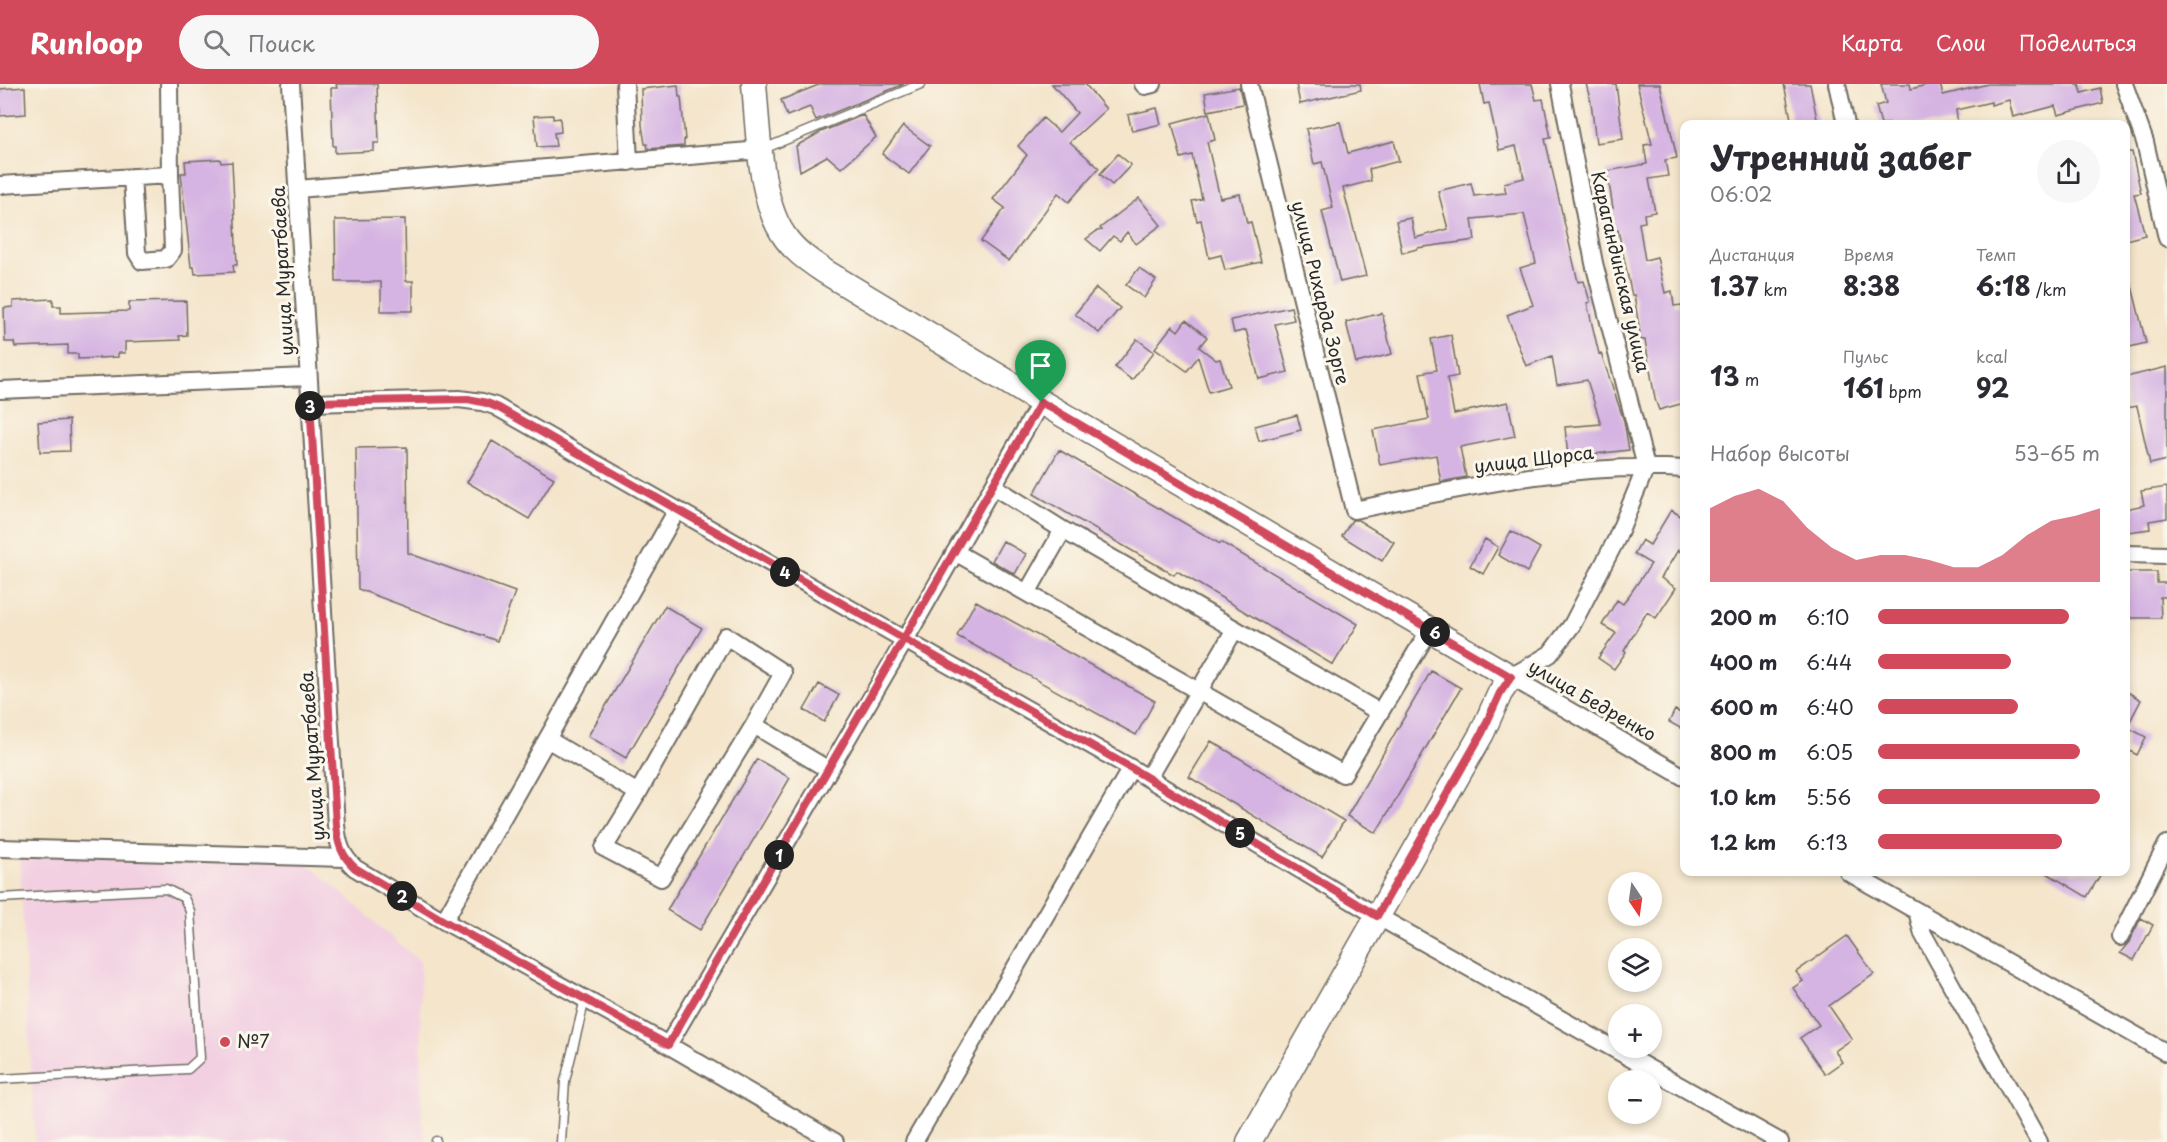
<!DOCTYPE html>
<html lang="ru">
<head>
<meta charset="utf-8">
<style>
	body { margin:0; font-family:"Playpen Sans",sans-serif; background:#f7f7f7; color:#2b2b33; height:100vh; display:flex; flex-direction:column; font-size:22px; white-space:nowrap }
	* { box-sizing:border-box; margin:0 }
	p { font-size:20px; color:#7c7c81 }
	.icon { flex:none; width:33px; height:33px; fill:none; stroke:currentColor; stroke-width:2; stroke-linecap:round; stroke-linejoin:round }
	.map { position:relative; flex:1; overflow:hidden }
	.side { position:absolute; left:1680px; top:36px; width:450px; height:756px; display:flex; flex-direction:column; background:#fff; border-radius:12px; box-shadow:0 3px 9px #0003 }
	.side>* { flex:none }
	.needle { width:39px; rotate:167deg }
	.fabs { position:absolute; left:1608px; top:788px; display:grid; gap:12px }
	.fabs a { display:grid; place-items:center; width:54px; height:54px; border-radius:50%; background:#fff; box-shadow:0 3px 9px #0003; font-size:30px }
	.pin { position:absolute; display:grid; place-items:center; width:51px; height:51px; color:#fff; margin:-62px -26px; border-radius:50% 50% 50% 0; rotate:-45deg; box-shadow:0 0 6px #0007 }
	.pin .icon { rotate:45deg }
	.km { position:absolute; width:30px; height:30px; margin:-15px; border-radius:50%; background:#222; color:#fff; font-size:16px; line-height:30px; text-align:center }
	.round { display:grid; place-items:center; flex:none; width:63px; height:63px; border-radius:32px; background:#f7f7f7 }
	.head { display:flex; align-items:center; justify-content:space-between; height:102px; padding:0 30px }
	h1 { font-size:33px; font-weight:700; line-height:45px }
	.figures { display:grid; grid-template-columns:repeat(3,1fr); gap:9px; height:102px; padding:6px 30px }
	.figures div { display:grid; align-content:center }
	.figures b { font-size:26px; font-weight:700 }
	.figures small { font-size:16px; font-weight:400 }
	.figures p { font-size:16px }
	.chart { height:168px; padding:12px 30px }
	.chart p { display:flex; justify-content:space-between }
	.chart svg { width:100%; height:108px; margin-top:6px; fill:#d1495b; opacity:.7 }
	ul { padding:0 30px; list-style:none; font-size:20px }
	li { display:grid; grid-template-columns:96px 72px 1fr; align-items:center; height:45px }
	li i { height:15px; border-radius:8px; background:#d1495b }
	header { display:flex; align-items:center; gap:36px; box-sizing:border-box; height:84px; padding:0 30px; background:#d1495b; color:#fff }
	header strong { font-size:28px }
	nav { display:flex; gap:33px; margin-inline-start:auto; font-size:21px }
	.search { width:420px; height:54px; background:#f7f7f7; display:flex; align-items:center; gap:15px; box-sizing:border-box; padding:0 21px; border-radius:33px; color:#7c7c81; font-size:22px }
	.map>svg:first-child { display:block }
	.built { fill:#f2cfe1 }
	.building { fill:#d5b3e2 }
	.lines { fill:none; stroke-linecap:round; stroke-linejoin:round }
	.lane-casing { stroke:#716c63; stroke-width:11 }
	.street-casing { stroke:#716c63; stroke-width:20 }
	.secondary-casing { stroke:#716c63; stroke-width:27 }
	.lane { stroke:#fff; stroke-width:8 }
	.street { stroke:#fff; stroke-width:16 }
	.secondary { stroke:#fff; stroke-width:24 }
	.route-casing { stroke:#fff; stroke-width:12 }
	.route { stroke:#d1495b; stroke-width:8 }
	.poi-dot { fill:#d1495b; stroke:#fbf7ec; stroke-width:2 }
	.labels { text-anchor:middle; stroke-width:6; stroke-linejoin:round; paint-order:stroke }
	.street-label { font-size:18px; fill:#2b2b2b; stroke:#fbf7ec }
	.poi-label { font-size:18px; fill:#2b2b2b; stroke:#fbf7ec; text-anchor:start }
</style>
</head>
<body>
<header>
<strong>Runloop</strong>
<div class="search"><svg class="icon" aria-label="search" viewBox="0 0 24 24"><circle cx="10" cy="10" r="6"/><path d="M15 15l6 6"/></svg>Поиск</div>
<nav><a>Карта</a><a>Слои</a><a>Поделиться</a></nav>
</header>
<div class="map">
<svg width="2167" height="1058" viewBox="0 0 2167 1058">
	<rect width="100%" height="100%" fill="#fbf7ec"/>
	<filter id="ink" filterUnits="userSpaceOnUse"><feTurbulence type="fractalNoise" baseFrequency=".0167" numOctaves="2"/><feDisplacementMap in="SourceGraphic" scale="12" xChannelSelector="R" yChannelSelector="G"/><feConvolveMatrix kernelMatrix="1 2 1 2 8 2 1 2 1" color-interpolation-filters="sRGB"/></filter>
	<filter id="wash" filterUnits="userSpaceOnUse"><feTurbulence type="fractalNoise" baseFrequency=".008" numOctaves="4" result="noise"/><feDisplacementMap in="SourceGraphic" scale="24" xChannelSelector="R" yChannelSelector="G"/><feGaussianBlur stdDeviation="1.35" result="paint"/><feColorMatrix in="noise" values="0 0 0 0 0 0 0 0 0 0 0 0 0 0 0 0 0 1.4 0 .05"/><feComposite in="paint" operator="in"/></filter>
	<g filter="url(#wash)">
		<rect width="100%" height="100%" fill="#f4e5cb"/>
		<path class="built" d="M19,764L294,767L420,878L422,1037L426,1058H35Z"/>
		<g id="blocks">
			<path class="building" d="M336,0H377L379,59H374V67L335,69V62H333L331,4H337Z
				M821,0H904L816,36L810,23L787,32L781,16Z
				M1052,0H1085L1106,25L1070,58L1099,84L1069,118L1058,109L1009,177L981,157L1005,124L993,115L1027,71L1018,62L1043,34L1059,48L1077,29Z
				M1296,0H1360L1361,6L1300,20Z
				M1480,0H1532L1536,16L1543,15L1551,54L1545,55L1578,198L1584,197L1590,218L1587,219L1599,270L1601,269L1624,337L1629,366L1568,373L1565,343L1601,340L1587,296L1557,301L1552,272L1526,282L1507,231L1533,221L1520,184L1536,179L1524,130L1472,135L1475,156L1417,164V165L1402,169L1396,137L1411,134L1415,154L1448,145L1438,107L1471,99L1474,112L1506,109L1504,99L1524,94L1516,62L1499,66L1489,19L1484,20Z
				M1586,0H1616L1623,55L1596,59L1591,18Z
				M1637,0H1660L1677,74L1665,76L1668,92L1649,95L1655,128L1644,130L1645,138L1639,139L1645,176L1657,173L1665,209L1672,207L1674,222L1682,221L1684,237V319L1659,326L1655,315L1645,256H1641L1634,211L1632,212L1618,146L1605,148L1601,126L1613,124L1607,87L1647,80L1644,61L1652,60Z
				M1784,0H1810L1818,40H1792Z
				M1881,0H1910L1911,5L1930,0H1940L1943,11L1988,0H2079L2082,9L2100,4L2103,19L2058,31L2055,22L2013,33L2009,16L1991,21V18L1956,26L1958,40H1881L1876,22L1886,19Z
				M678,1L679,13H681L685,56H684V62L648,65L647,60H645L642,41L641,5Z
				M25,3L26,30L0,32V5Z
				M1239,3L1243,20L1208,27L1205,9Z
				M1157,24L1161,40L1132,47L1128,31Z
				M1209,29L1215,56L1207,58L1220,114L1240,110L1247,139L1251,138L1261,178L1225,186L1221,171L1209,174L1201,136L1197,137L1192,117L1202,115L1192,71L1181,74L1172,39Z
				M553,31V35L560,34L561,48L554,49L556,62L537,63L534,32Z
				M863,31L876,53L841,84L827,72L800,87L796,62L821,48Z
				M1340,38L1348,69L1394,57L1399,77L1369,85L1371,97L1343,104L1366,192L1340,198L1322,127L1333,124L1322,78L1314,80L1306,45Z
				M903,42L930,62L909,90L882,70Z
				M2126,68H2132L2141,109L2134,110L2145,151L2126,156Z
				M1118,70L1131,81L1112,101L1100,90Z
				M220,75L221,79L232,78L237,181H233L234,188L195,190L194,183H191L181,89H186L185,77Z
				M1139,114L1161,141L1136,160L1127,148L1120,157L1113,152L1100,167L1086,155L1097,147L1102,146L1100,144Z
				M405,135L406,197H413V227H381V198H336L335,136Z
				M1139,184L1156,196L1144,214L1126,201Z
				M2131,198L2146,259L2126,264V199Z
				M1096,204L1120,224L1099,249L1075,230Z
				M53,215V222H61V229L129,227V218L186,217L187,251L179,252L180,256L125,258V269H118V273L78,275V270H68V261L15,263L14,258H5L4,224L13,223V217Z
				M1291,223L1294,236L1275,240L1288,288L1259,295L1246,246L1234,249L1231,236Z
				M1382,229L1392,270L1356,279L1346,238Z
				M1186,236L1207,253L1199,263L1216,276L1220,275L1229,302L1209,308L1198,273L1187,287L1155,264L1172,242L1178,247Z
				M1451,251L1458,292L1447,294L1454,330L1508,318L1515,352L1460,363L1466,393L1441,398L1436,371L1380,381L1373,346L1429,335L1420,289L1437,286L1431,255Z
				M1137,255L1154,268L1132,296L1115,283Z
				M2167,283V376L2150,380L2137,322L2126,324V293Z
				M1297,331L1301,346L1259,357L1255,342Z
				M69,336L70,367L40,368L38,338Z
				M492,357L554,394L529,435L467,398Z
				M407,363L408,469L515,508L497,557L358,505L356,364Z
				M1059,366L1220,460L1221,458L1358,540L1333,581L1177,487L1174,491L1034,410Z
				M2167,403V434L2149,437L2150,445L2128,448L2126,425L2144,421L2141,407Z
				M1671,426L1684,434V470L1678,466L1661,494L1676,504L1656,534L1647,528L1624,567L1626,568L1614,585L1598,574L1616,549L1602,541L1617,516L1623,520L1651,480L1634,470L1642,456L1650,461Z
				M1352,436H1358L1394,458L1382,477L1342,452Z
				M1511,447L1540,464L1527,488L1498,471Z
				M1485,455L1498,463L1483,490L1470,482Z
				M1003,457L1026,470L1015,490L992,477Z
				M2126,488H2157V499H2167V513H2160L2161,534H2126Z
				M976,517L1155,617L1136,651L957,552Z
				M665,522L702,544L626,674L588,652Z
				M1431,587L1461,604L1376,749L1347,732Z
				M819,600L839,611L824,638L804,626Z
				M2126,607L2141,616L2127,643L2146,653L2137,671L2126,665Z
				M1675,626L1684,631V646L1669,638Z
				M1211,657L1344,737L1322,773L1189,693Z
				M757,675L790,694L700,846L667,826Z
				M2045,788H2102L2087,813Z
				M2141,834L2153,841L2134,876L2120,869L2129,858Z
				M1847,852L1874,890L1829,922L1852,955L1835,967L1842,978L1825,990L1800,954L1819,941L1793,904L1803,897L1796,888Z"/>
		</g>
	</g>
	<g filter="url(#ink)">
		<use href="#blocks" fill-opacity="0" stroke="#716c63" stroke-width="1.5"/>
		<g class="lines">
			<g class="lane-casing">
				<path id="lane" d="M761,66L921,0
					M0,814L166,805L184,814L190,827L200,974L188,985L0,995
					M436,1057V1058
					M561,1058L565,997L585,915"/>
			</g>
			<g class="street-casing">
				<path id="street" d="M291,0L336,741C338,760 341,771 355,784L444,837L668,961L835,1058
					M625,0L629,78
					M1143,0L1145,2L1153,0
					M1249,0L1354,426C1462,404 1573,378 1684,385
					M1560,0L1594,179L1646,383L1616,456L1572,541L1550,570L1511,593L1684,693
					M1837,0L1846,40
					M2124,0L2145,58L2167,154
					M132,93L137,169L142,177L166,175L173,166L170,91L169,0
					M0,101L170,91
					M298,105L761,66
					M0,306L308,293
					M310,319L459,315L482,318L495,322L905,556L1041,318
					M993,402L1063,446
					M955,468L1027,509
					M2126,470L2167,471
					M1379,628L1063,446L1027,509L1343,690L1430,545
					M547,655L638,709L604,764L661,794L754,641L829,686
					M1148,694L1235,545
					M638,709L726,552L783,589L754,641
					M0,764L345,774
					M1848,788L2167,969
					M1917,827L1923,850L2039,1058
					M444,837L677,426
					M2120,853L2167,760
					M668,961L905,556L1131,684L1377,832L1780,1058
					M914,1058L1131,684"/>
			</g>
			<g class="secondary-casing">
				<path id="secondary" d="M754,0C758,43 759,114 783,150C793,166 808,176 824,187L1041,318L1511,593L1500,609L1482,649L1249,1058"/>
			</g>
			<use href="#lane" class="lane"/>
			<use href="#street" class="street"/>
			<use href="#secondary" class="secondary"/>
		</g>
	</g>
	<g class="lines" filter="url(#ink)">
		<g class="route-casing">
			<path id="route" d="M1041,318L668,961L444,837L355,784C341,771 338,760 336,741L310,318L468,315L487,319L499,324L1131,684L1377,832L1482,649L1500,609L1511,593L1041,318"/>
		</g>
		<use href="#route" class="route"/>
	</g>
	<circle class="poi-dot" cx="225" cy="958" r="6"/>
	<g class="labels">
		<g class="street-label">
			<text transform="translate(283 187) rotate(-93)" y="6">улица Муратбаева</text>
			<text transform="translate(1620 188) rotate(77)" y="6">Карагандинская улица</text>
			<text transform="translate(1320 209) rotate(76)" y="6">улица Рихарда Зорге</text>
			<text transform="translate(1534 376) rotate(-7)" y="6">улица Щорса</text>
			<text transform="translate(1592 617) rotate(30)" y="6">улица Бедренко</text>
			<text transform="translate(313 672) rotate(-94)" y="6">улица Муратбаева</text>
		</g>
		<g class="poi-label">
			<text x="237" y="964">№7</text>
		</g>
	</g>
</svg>
<div class="fabs">
<a><svg class="needle" viewBox="-14 -14 28 28"><path d="M0-13l5 13h-10z" fill="#e53935"/><path d="M0 13l5-13h-10z" fill="#7c7c81"/></svg></a>
<a><svg class="icon" aria-label="layers" viewBox="0 0 24 24"><path d="M12 4l9 5-9 5-9-5zM3 14l9 5 9-5"/></svg></a>
<a>+</a>
<a>−</a>
</div>
<div class="pin" style="left:1041px;top:318px;background:#1e9e55"><svg class="icon" aria-label="arrive" viewBox="0 0 24 24"><path d="M6 21V4h12l-3 4 3 4H6"/></svg></div>
<b class="km" style="left:779px;top:771px">1</b>
<b class="km" style="left:402px;top:812px">2</b>
<b class="km" style="left:310px;top:322px">3</b>
<b class="km" style="left:785px;top:488px">4</b>
<b class="km" style="left:1240px;top:749px">5</b>
<b class="km" style="left:1435px;top:548px">6</b>
<section class="side">
<div class="head"><div><h1>Утренний забег</h1><p>06:02</p></div><a class="round"><svg class="icon" aria-label="share" viewBox="0 0 24 24"><path d="M12 15V3M7 8l5-5 5 5M5 13v7h14v-7"/></svg></a></div>
<div class="figures">
<div><p>Дистанция</p><b>1.37<small> km</small></b></div>
<div><p>Время</p><b>8:38</b></div>
<div><p>Темп</p><b>6:18<small> /km</small></b></div>
</div>
<div class="figures">
<div><b>13<small> m</small></b></div>
<div><p>Пульс</p><b>161<small> bpm</small></b></div>
<div><p>kcal</p><b>92</b></div>
</div>
<div class="chart"><p><span>Набор высоты</span>53–65 m</p>
<svg viewBox="0 0 160 44" preserveAspectRatio="none"><path d="M0 44V14L10 9L20 6L30 11L40 22L50 30L60 35L70 33L80 33L90 35L100 38L110 38L120 33L130 25L140 19L150 17L160 14V44z"/></svg>
</div>
<ul>
<li><b>200 m</b>6:10<i style="width:86%"></i></li>
<li><b>400 m</b>6:44<i style="width:60%"></i></li>
<li><b>600 m</b>6:40<i style="width:63%"></i></li>
<li><b>800 m</b>6:05<i style="width:91%"></i></li>
<li><b>1.0 km</b>5:56<i style="width:100%"></i></li>
<li><b>1.2 km</b>6:13<i style="width:83%"></i></li>
</ul>
</section>
</div>
</body>
</html>
